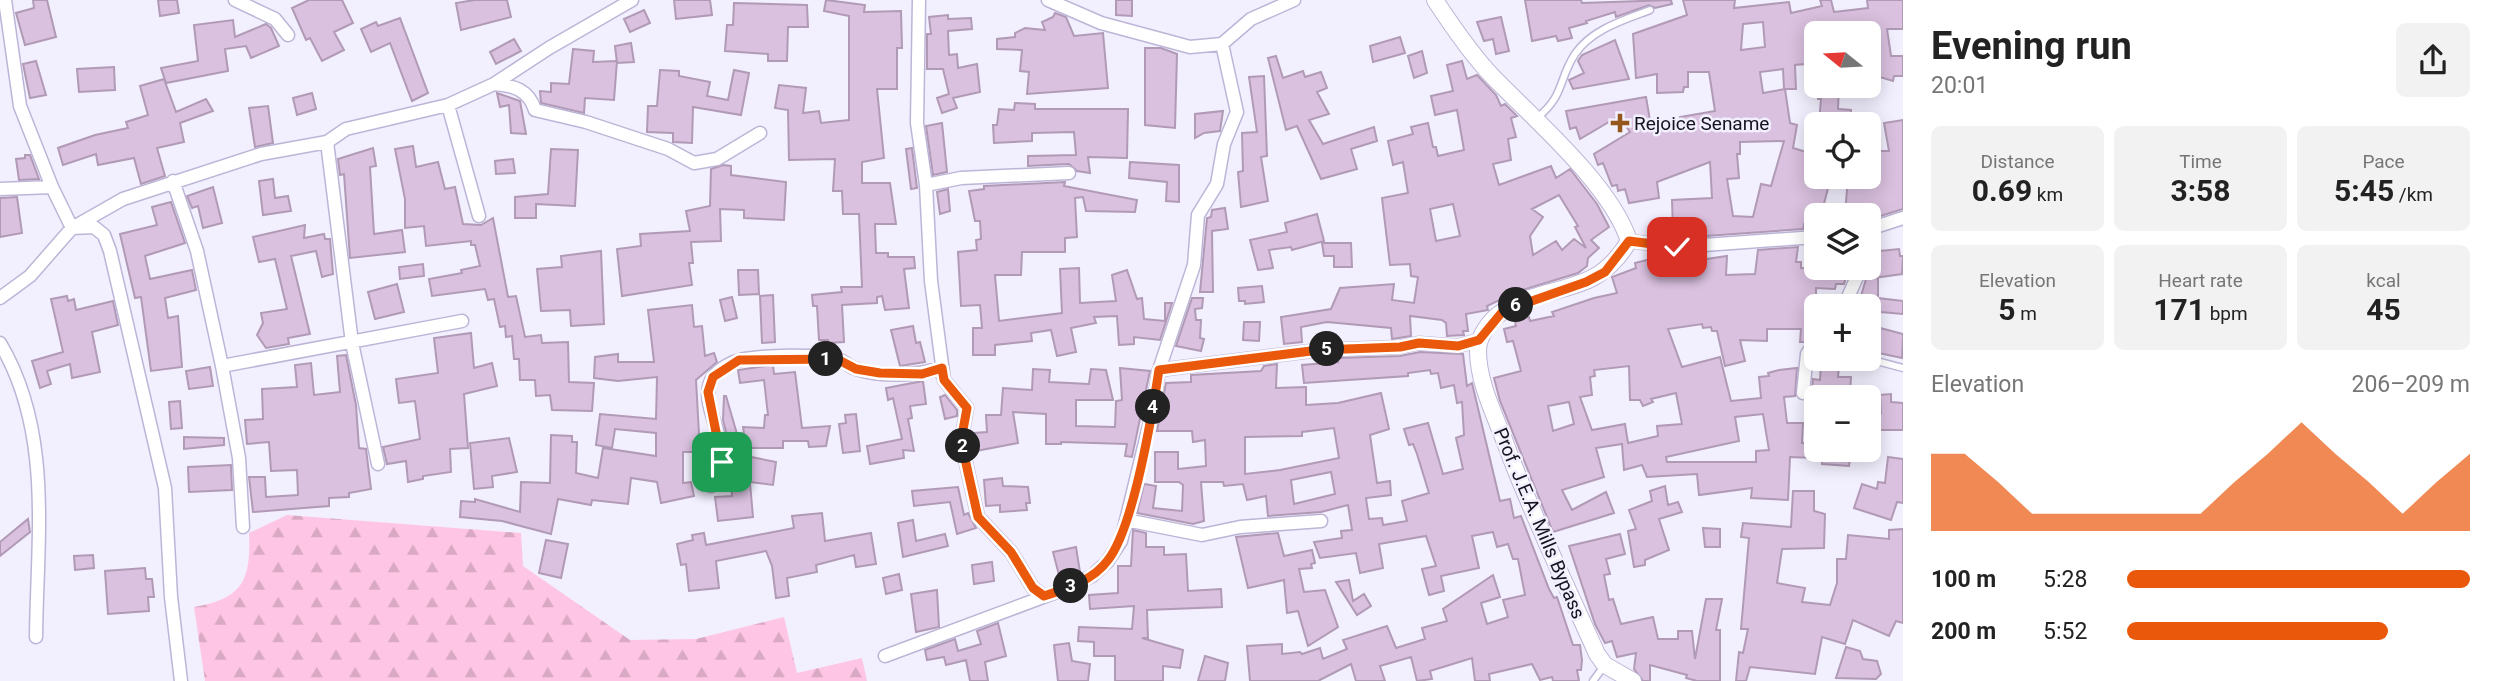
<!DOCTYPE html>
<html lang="en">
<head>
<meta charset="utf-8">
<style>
	body { margin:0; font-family:Roboto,sans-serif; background:#f2f2f2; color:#222; height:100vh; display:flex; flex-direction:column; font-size:26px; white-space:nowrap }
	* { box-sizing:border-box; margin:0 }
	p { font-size:23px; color:#767676 }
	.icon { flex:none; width:38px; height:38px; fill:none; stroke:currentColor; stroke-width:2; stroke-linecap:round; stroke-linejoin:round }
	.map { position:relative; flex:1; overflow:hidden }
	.side { display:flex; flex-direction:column; background:#fff; width:595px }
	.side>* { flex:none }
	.needle { width:46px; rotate:288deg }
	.buttons { position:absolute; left:1804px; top:21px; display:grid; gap:14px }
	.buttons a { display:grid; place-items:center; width:77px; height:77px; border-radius:10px; background:#fff; box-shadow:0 4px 18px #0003; font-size:35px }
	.pin { position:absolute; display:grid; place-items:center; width:60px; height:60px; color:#fff; margin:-30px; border-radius:14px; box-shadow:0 4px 10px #0006 }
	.km { position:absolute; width:35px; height:35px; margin:-18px; border-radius:50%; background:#222; color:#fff; font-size:19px; line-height:35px; text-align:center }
	.round { display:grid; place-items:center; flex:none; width:74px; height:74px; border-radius:10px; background:#f2f2f2 }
	.head { display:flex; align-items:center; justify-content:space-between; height:119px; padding:0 28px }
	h1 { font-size:38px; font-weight:700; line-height:52px }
	.stats { display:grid; grid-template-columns:repeat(3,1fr); gap:10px; height:119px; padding:7px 28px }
	.stats div { display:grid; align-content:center; border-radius:10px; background:#f2f2f2; text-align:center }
	.stats b { font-size:30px; font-weight:700 }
	.stats small { font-size:19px; font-weight:400 }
	.stats p { font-size:19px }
	.chart { height:196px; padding:14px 28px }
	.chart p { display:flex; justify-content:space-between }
	.chart svg { width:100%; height:126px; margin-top:7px; fill:#ea580c; opacity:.7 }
	ul { padding:0 28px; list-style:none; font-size:23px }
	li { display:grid; grid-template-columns:112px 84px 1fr; align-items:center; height:52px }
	li i { height:18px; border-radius:9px; background:#ea580c }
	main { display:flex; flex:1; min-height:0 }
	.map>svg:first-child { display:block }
	.forest { fill:url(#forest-firs) }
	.building { fill:#dac1df; stroke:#b19ab6; stroke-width:2; fill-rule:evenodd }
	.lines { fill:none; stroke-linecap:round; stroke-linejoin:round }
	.service-casing { stroke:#bdb5d7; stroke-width:9 }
	.minor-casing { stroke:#bdb5d7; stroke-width:15 }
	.tertiary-casing { stroke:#bdb5d7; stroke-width:18 }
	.service { stroke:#fff; stroke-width:6 }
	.minor { stroke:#fff; stroke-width:12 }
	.tertiary { stroke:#fff; stroke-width:16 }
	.route-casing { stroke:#fff; stroke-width:14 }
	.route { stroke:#ea580c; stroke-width:9 }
	.poi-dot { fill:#94561b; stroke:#f2effe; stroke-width:2.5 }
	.labels { text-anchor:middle; stroke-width:5; stroke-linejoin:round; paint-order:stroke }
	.poi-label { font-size:19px; fill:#16131f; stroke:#f2effe; text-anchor:start }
	.street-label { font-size:19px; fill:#16131f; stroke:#f2effe }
</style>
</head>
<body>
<main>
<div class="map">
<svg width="1903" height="681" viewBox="0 0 1903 681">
	<defs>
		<pattern id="forest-firs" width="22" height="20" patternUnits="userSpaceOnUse" patternTransform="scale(1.75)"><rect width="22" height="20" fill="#fec6e4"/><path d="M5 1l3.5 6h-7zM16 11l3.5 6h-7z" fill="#d9a9c3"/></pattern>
	</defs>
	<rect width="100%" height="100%" fill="#f2effe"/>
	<path class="forest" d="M287,515L521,533L523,566L630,640L696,639L784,617L797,673L862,658L867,681H205L194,607C243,599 251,580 249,533Z"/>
	<path class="building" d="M33,0H47L56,37L25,45L16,13L34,8Z
		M158,0H177L179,13L160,16Z
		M309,0H342L353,23L334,32L344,50L322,61L310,38L306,40L292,8Z
		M475,0H507L511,17L461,30L456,3Z
		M674,0H710L712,15L676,19Z
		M826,0L865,5L864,12L901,11L902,48H897V89H877L884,158L862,162V183H890L896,224H875L876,253H888V257H914L915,268L904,269L909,308L885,310L882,296L877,297V303L842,305L844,342L828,343V340H819L817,306H813L812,295L842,292L841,287H862L859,214H843L842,191H833L835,159L789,160L788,110L775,108L779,85L806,88L803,113L819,111L821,123L849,120V16L824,11Z
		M1116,0H1132V16L1116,15Z
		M1525,0H1581L1582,3L1671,0L1672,4L1655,8L1649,5L1616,17L1615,12L1586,21L1587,23L1569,28L1572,38L1558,41L1556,36L1532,41Z
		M1683,0H1735L1734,8L1789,2L1791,13L1822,6L1820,0H1831L1834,12L1868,8L1867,0H1903V29H1887L1891,56H1903V76H1894L1893,81L1873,75L1869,33H1816V63L1795,65L1796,89H1784L1783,69L1760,72L1763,93L1785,89L1790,123L1797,125L1793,148L1813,154L1810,163L1816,165V177H1831L1821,215H1816V227L1804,224L1803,229L1677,238L1662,236L1661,233L1673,231L1672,200L1712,198L1710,162L1657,182L1659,198L1629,203L1625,189L1618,191L1617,185L1612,186L1603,163L1598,165L1594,154L1630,132L1619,116L1580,139L1576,127L1570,129L1566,111L1646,97L1652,132L1682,129L1680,117L1715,111L1709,72H1688V87H1684L1683,92L1657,93V74L1636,78L1633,34L1687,15ZM1763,22L1765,47L1741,50L1743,24ZM1784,141L1771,186L1761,184L1753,217L1733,216L1727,179L1739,178L1737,154H1740V142Z
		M734,3L807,5L808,27H788L787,61H768V54L725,51L727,25H733Z
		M644,10L650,23L630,32L624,19Z
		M1055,13L1066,17L1074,36L1103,33L1108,88L1027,94L1029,72L1020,71L1022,50L997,49V39L1015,37V33L1025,28L1045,30L1042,22L1053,17Z
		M948,15V19L971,18L972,29L948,31L949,55L957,54L958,68L977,64L980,92L953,98L957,108L942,113L937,98L949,94L943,69H927V34H931L929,17Z
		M1501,17L1509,51L1496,54L1493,39L1484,41L1477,22Z
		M400,18L428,93L412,101L390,43L371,52L361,29L376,22L378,26Z
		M233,20L235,37L266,24L271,28L279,46L251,58L246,46L225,49L228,71L166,83L161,68L198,61L194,25Z
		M1400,37L1405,53L1373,62L1370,46Z
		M514,39L521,51L496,64L490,52Z
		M1615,40L1629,79L1573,89L1569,80L1584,73L1578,61L1582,55Z
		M631,43L634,62L617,63L615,46Z
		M1145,48H1161L1177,54L1175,128L1145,125Z
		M573,49L594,51L593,62L617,61L614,100L585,98L584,113L541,103L540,91L551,92V83L569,84Z
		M1422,51L1427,73L1414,78L1408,56Z
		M1276,56L1283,78L1303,71L1305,77L1321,72L1327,88L1317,92L1329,114L1309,120L1323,144L1374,127L1377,141L1351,149L1357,169L1321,179L1297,126L1286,130L1268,58Z
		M36,61L46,95L30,98L23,64Z
		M1462,61L1467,79L1477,75L1496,95L1501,106L1505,104L1517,116L1511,118L1516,137L1508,139L1511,160L1493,164L1499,185L1551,166L1556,178L1570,169L1597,204L1609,227L1591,240L1599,248L1588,258L1587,266L1578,273L1516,292L1487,306L1488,310L1466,314L1468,331H1463L1464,335L1447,336L1446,323L1442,320L1410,316L1411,336L1392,339L1391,328L1327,322L1301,327L1302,342L1284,344L1281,317L1331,309L1340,288L1394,284L1392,300L1414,303L1418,277L1411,276L1410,264L1390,265L1382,198L1408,193L1403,162L1393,165L1388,141L1413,134L1411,127L1428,123L1433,147H1436L1438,156L1464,150L1457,110L1435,115L1431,96L1453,91L1447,65ZM1559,195L1578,226L1575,227L1586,248L1574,239L1562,250L1556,241L1533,255L1530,236L1543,217L1532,209ZM1453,204L1460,236L1436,241L1430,209Z
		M114,67L115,90L79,92L77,69Z
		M660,70L679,71V76L710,82L707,96L728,100L734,70L749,73L741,115L693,107L692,143L673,142V133L647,132L648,106H657Z
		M1264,76L1267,156L1261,157L1268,201L1241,207L1238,172L1243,171L1242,133L1257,132L1249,77Z
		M164,79L176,112L206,99L213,111L180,123L184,142L157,148L165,176L141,184L134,158L98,165L96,154L63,165L58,148L95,135L128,128L126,122L148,115L140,86Z
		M1818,86H1839L1838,109L1851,110L1850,124L1819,123L1821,99H1818Z
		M312,93L316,109L297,115L293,98Z
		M497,93L520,101L526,134L511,133L509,105L500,107Z
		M1015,103L1035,104V109H1128L1127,158L1088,157L1090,173L1077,171L1069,164L1028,166V156L1076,155L1074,132L1032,133V141L994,143L993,125H997L999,109L1014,110Z
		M268,106L273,143L255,147L249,108Z
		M1223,111L1220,131L1204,133L1195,138V114Z
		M1903,120V209L1874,218L1845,215L1848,177H1869V151H1889L1884,123Z
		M942,123L947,172L933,175L926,126Z
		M413,146L416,167L438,162L445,189L455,187L463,224L481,225L493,218L508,297L516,296L525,337L541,335L542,343L568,342L569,382L594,383L592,411L552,410L550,395L536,396L535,380H520L519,359H514L512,336L506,337L505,326L500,327L494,299L488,300L485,289L432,296L429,279L462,273L461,270L480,266L475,245H471V241L426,246L424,226L405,228V199L395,149Z
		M373,148L376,166L370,167L374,234L402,230L405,252L350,258L344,174L340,175L338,159Z
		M912,148L917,188L911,189L906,149Z
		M551,149L578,150L575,206L536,204V218H515V197L548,194Z
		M25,155H30L39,179L19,180L16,159L25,158Z
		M513,159L515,173L496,174L495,161Z
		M1130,162L1179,165V202L1166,201L1167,182L1129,178Z
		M723,165L731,166V175L786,182L784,220L744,218V210L720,209L721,241L691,242L693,263H689L692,285L622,296L617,249L641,246L640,234L690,231L686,211L710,206L711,169Z
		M273,179L275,198L288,196L291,211L263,215L259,181Z
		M1065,182L1064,186L1137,200L1135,212L1086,211L1083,197L1075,198L1077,237L1065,238V252H1022L1021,275H995L999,321L1062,313L1060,269L1079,268L1080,303L1116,301L1112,275L1127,270L1137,299L1142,298L1144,319L1165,321V303H1172L1160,340L1134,337V344L1119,345L1117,316L1094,317L1096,323L1071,328L1076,352L1057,356L1051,330L1031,333L1032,341L995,345V355H973V328H982L980,305L961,306L958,252L977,250L976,240L981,239L980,221H975L969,191L984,189V186Z
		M213,187L222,223L203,228L198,206L192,208L187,196Z
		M948,189L950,211L940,214L937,192Z
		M17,197L22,233L0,237V198Z
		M171,202L185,243L145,256L150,279L192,270L196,290L165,298L168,318L178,316L182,367L151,371L141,297L135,298L120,234L157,225L152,207Z
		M1225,208L1228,229L1212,231L1213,292H1200L1207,218L1211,217L1212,210Z
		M1317,214L1324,241L1292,250L1291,247L1269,250L1273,268L1258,270L1250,240L1287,232L1285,223Z
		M305,225L304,238L324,234L325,239H330L333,274L322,277L316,251L291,256L310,334L288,338L289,344L266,348L257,335L263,323L261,313L287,309L275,259L259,262L253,237Z
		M1322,243H1351L1352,267H1334V256H1324Z
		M1798,247L1796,262H1801V268H1849L1844,284H1836L1835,289L1816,288V329H1812L1804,342H1800L1801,329H1767V341L1740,340L1745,361L1725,366L1717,331H1712L1711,327L1703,328L1702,324L1668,329L1682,367L1720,357L1731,401L1761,398L1759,377L1769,376L1768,373L1779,370L1797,368L1795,396L1784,397L1787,423H1803L1802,443H1815V458L1790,457L1788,500L1751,498L1752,488L1699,495L1697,474L1647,477L1642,465L1624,470L1622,444L1596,448L1604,477L1562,490L1572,510L1606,492L1614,513L1553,532L1500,401L1494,378L1521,371L1513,341L1507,342L1504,329L1516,326L1515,321L1529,317L1530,321L1554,316L1552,312L1594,298L1617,293L1612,277L1636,268L1635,263L1667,255H1692L1693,261L1727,256L1726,275L1755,274L1758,250ZM1629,366L1630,400H1640L1643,406L1653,402L1651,399L1676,393L1682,424L1657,426L1658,436L1628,443L1625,424L1592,430L1580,397L1592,395L1590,377L1595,376L1594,370ZM1569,402L1574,424L1553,431L1548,406ZM1763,414L1769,450L1756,451V462H1667L1666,457L1739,441L1735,417Z
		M1899,249L1900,256H1903L1902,274L1873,278L1870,252Z
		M601,251L604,324L571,326L570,310L541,311L537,269L562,267L561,256Z
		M423,264L424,276L400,279L399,267Z
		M738,270H758L759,294L739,295Z
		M1878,278V298L1903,301V314L1869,311V306H1858L1866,279Z
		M397,284L404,312L375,319L368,292Z
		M1262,286L1264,302L1245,304V301H1239L1238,288Z
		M773,295L775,342L762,343L760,296Z
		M67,296L68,301L74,299L76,310L113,301L118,325L92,332L100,372L72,378L70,364L47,371L51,384L40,388L32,361L63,352L51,299Z
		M732,297L737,318L725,321L720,300Z
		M1192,298H1203L1202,308L1195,309L1196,320H1201L1200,338L1204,339L1201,351L1176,346Z
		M692,305L694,327L702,326L705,356L714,353L717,362L696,380L700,452H683V483L691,482L694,496L661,503L657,482L631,478L628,504L592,500L591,505L558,499L551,534L502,521L460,517L461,501L475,502V499L520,512L521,482L550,483L551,435L572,436V442H577L576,473L598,478L603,448L656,456V433L615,429L612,448L596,445L600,414L656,419L657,377L618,381L594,378L595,357L618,354V362H654L648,310Z
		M1244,322H1260L1259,341L1243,340Z
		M1869,325L1903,334L1902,358L1869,351Z
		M913,326L916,343L920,342L925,362L900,366L891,330Z
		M471,333L474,368L492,363L497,386L464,394L468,448L450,449L451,472L423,476V479L408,482L406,461L387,464L383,447L420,439L415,401L399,403L396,379L438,373L434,338Z
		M1420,352L1463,354L1467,386L1472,383L1500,501L1510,499L1514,518L1521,516L1549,589L1554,598L1557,597L1573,645H1580L1582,660L1581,670H1577L1579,681H1553L1552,677L1540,680L1532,664L1489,674L1490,681H1475L1472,658L1430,671L1432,679L1417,681L1411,657L1380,666L1385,681H1356L1351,664L1318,681H1250L1247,646L1282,644V654L1300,652L1302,654L1320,648L1323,659L1347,649L1343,640L1387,626L1396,648L1425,639L1422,628L1447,621L1443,609L1493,575L1500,597L1481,603L1487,624L1508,617L1503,600L1525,595L1518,559H1513L1508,544L1497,547L1493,532L1472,536L1479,568L1441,576L1444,591L1429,595L1422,569L1436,566L1426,536L1379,544L1383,568L1360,573L1356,553L1320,558L1314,542L1342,538L1341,531L1352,530L1348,505L1321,512L1268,516L1266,496L1247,500L1243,484L1224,486L1223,482H1201L1204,521L1193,524L1137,513L1144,484L1156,486L1153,508L1182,511L1183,485L1179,482H1155V452H1178V469L1206,466L1205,440L1193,442L1192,431H1157L1166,383L1191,382V375L1261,371L1264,366L1277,364L1276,388L1306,387V405L1338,403L1381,393L1389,429L1370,435L1377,483L1390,481L1391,495L1366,498L1369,519L1382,518L1383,525L1407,521L1402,501L1429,493L1417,454L1413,444L1409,445L1404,429L1428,423L1443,474L1463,469L1456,438L1464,435L1462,402L1457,403L1454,385L1441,388L1438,373L1431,374L1430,370L1408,373V376L1304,383L1302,365L1338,362L1337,358L1400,356ZM1334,428L1339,458L1280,470L1245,474V437L1302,436V432ZM1331,472L1335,494L1294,504L1291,480Z
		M346,355L356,405L359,448L366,449L371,489L349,493V497L329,498V506L253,512L249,477H265L266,497L298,495L297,470L271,471L269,442L247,444L245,420L263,419L262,389L297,387L295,365L311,363L314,395L340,392L337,356Z
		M773,365L774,374L795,372L802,428L830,426L826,446L809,447L808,441H783V448H730L723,420L724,396H726L737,434L744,433L743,427L764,428L765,415H768L764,380L740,383L738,370Z
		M1821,365L1839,366L1838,377H1851L1850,395L1812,393L1813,379L1820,380Z
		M210,367L213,386L189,389L186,371Z
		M1120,368L1150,371L1132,457L1125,456L1127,444L1061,442V444H1046V414L1013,412L1018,443L976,451L974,433L987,432L986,415H1001L1003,388L1032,390L1033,369L1050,370L1049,382L1089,384L1091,369L1106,370L1113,400H1076V426L1115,427L1116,401L1122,400Z
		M923,381L926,404L910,406L912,418L908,419L914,451L903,450L904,458L870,464L867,446L902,439L893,398L888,400L886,388Z
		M1891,394V402L1903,403V430H1875V413H1881L1880,395Z
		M945,395L957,410V416L945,419L940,397Z
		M180,401L182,428L171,429L169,402Z
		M856,414L860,451L843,453L839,424L846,423L845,415Z
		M184,437L224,438V445L184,449Z
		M509,438L517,472L492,476L493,487L474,489L470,443Z
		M1822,450H1851L1849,466L1822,464Z
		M741,455L776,462L773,485L742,481Z
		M1888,457L1903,459V503L1897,502L1891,520L1854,508L1862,484L1877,489L1878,482L1885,483Z
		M231,465L232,490L189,492L188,467Z
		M1002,478L1003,486L1028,487L1030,503H1026L1027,510L1000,512V505L986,506L984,480Z
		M750,483L753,517L718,521L715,497L732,496L731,485Z
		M1665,486L1668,505L1678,502L1682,512L1659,519L1669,550L1645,560V565L1634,567L1628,531L1636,529L1629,510L1652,501L1650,491Z
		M958,487L964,515L968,513L976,528L957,534L950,502L914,506L912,491Z
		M1793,491H1814V511L1825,514L1824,548L1782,549L1777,583L1805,588L1802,602L1830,605L1837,583V559H1846L1848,535L1889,539V530L1903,529V623L1896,621L1889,636L1853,620L1845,644L1822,637L1815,674L1750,667L1746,681H1736L1739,652L1743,653L1748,629H1741L1749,538L1741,537L1743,523L1791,527Z
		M822,513L825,541L871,533L876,564L856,567L854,555L816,565L817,572L787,578L789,596L776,598L772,566L766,551L716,561L719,588L689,591L686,564L681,565L677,544L693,540L692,535L704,533L706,545L794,528L792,516Z
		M28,519L30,532L0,556V542Z
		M913,520L916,541L945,534L948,546L903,557L898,523Z
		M1703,528L1720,529V547H1705Z
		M1133,530L1146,533V547H1164V555L1186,554L1188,591L1221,589L1222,607L1147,610L1148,638H1142L1183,650L1180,668L1163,666V681H1115V656H1094V642L1078,641L1079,627L1132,629L1134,606L1090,609L1089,595L1118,593V566H1131Z
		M1278,533L1284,556L1312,550L1315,563L1311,564L1312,568L1299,569L1304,592L1325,590L1338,627L1308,646L1298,611L1287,613L1284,580L1248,588L1236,537Z
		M1620,534L1625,554L1606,559L1610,574L1604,575L1609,600L1613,599L1621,624L1653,617L1658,639H1678V631H1692L1695,659L1706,599H1722L1716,630H1720V681H1697L1686,678L1687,675L1650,665V681H1643L1634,669L1636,653L1617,657L1612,641L1605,643L1595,624L1569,546Z
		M546,540L568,544L561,578L539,573Z
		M1076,547L1080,572L1060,579L1053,552Z
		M93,555L94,568L75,570L74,556Z
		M992,562L994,581L974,584L972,565Z
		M145,568L146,579H152L154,597H148L149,611L108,614L105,571Z
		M899,574L902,590L886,594L883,578Z
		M1349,580L1353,601L1364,594L1371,606L1357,615L1336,582Z
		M937,590L939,627L916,632L911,594Z
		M998,623L1006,656L985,662L988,681H970L966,660L946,665L944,657L927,660L925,650L955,639L958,651L981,644L977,631Z
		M1069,643L1072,661L1090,664L1088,681H1058L1054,645Z
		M1846,647L1860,651L1863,659L1877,661L1881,674L1876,679L1836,678Z
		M1205,656L1228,663L1225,681H1198Z"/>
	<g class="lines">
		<g class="service-casing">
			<path id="service" d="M1537,118C1565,95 1558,80 1575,54C1592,29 1624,20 1650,10
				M1869,359L1903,368
				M1593,681L1604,666"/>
		</g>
		<g class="minor-casing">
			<path id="minor" d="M5,0L20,106L52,187L72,228L94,227L104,235L110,251L165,488L171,597L181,681
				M235,0L275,19L288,35
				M919,0L917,123L926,185L931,281L944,380L967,408L961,441L978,517L1011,552L1033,588L1044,596
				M1048,0L1101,23L1190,47L1222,44L1251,19L1294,0
				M494,84C513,85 529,90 535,110L586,122L668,149L694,163L717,159L760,133
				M448,105L479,216
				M327,142L352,343L378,464
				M173,181L197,251L222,366L462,321
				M926,185L961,178L1069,173
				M0,189L52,187
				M1869,229L1903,218
				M1629,241L1677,247L1816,237
				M0,298L30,276L72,228L123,199L261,154L327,142L346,129L448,105L494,84L549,48L632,0
				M1844,306L1861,268
				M0,343C53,432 37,538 36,637
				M222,366L239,458L243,527
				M1159,370L1319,350L1400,347L1419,343L1458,346L1479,340
				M1803,393L1807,354L1816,340
				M711,486C715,478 720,470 722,461C726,436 697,400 713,377C718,370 731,362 740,360C762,355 815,354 837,359C844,361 850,367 856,369C883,377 916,376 941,368
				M1126,520L1202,535L1240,527L1321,521
				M885,656L1062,590L1092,576L1107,562L1121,541L1152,414L1159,370L1194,265L1198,215L1217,184L1224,144L1237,112L1222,44"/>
		</g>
		<g class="tertiary-casing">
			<path id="tertiary" d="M1435,0C1452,26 1472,55 1493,77C1535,120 1611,185 1629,241C1594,300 1550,280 1502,312C1490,320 1478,336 1478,351C1478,385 1498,421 1509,453C1535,521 1567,587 1597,654L1605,665L1633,681"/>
		</g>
		<use href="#service" class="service"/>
		<use href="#minor" class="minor"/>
		<use href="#tertiary" class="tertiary"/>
	</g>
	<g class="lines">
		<g class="route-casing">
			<path id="route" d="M722,462L708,392L713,377L739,360L837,359L856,369L880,373L922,374L942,368L944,380L967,408L961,441L978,517L1011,552L1033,588L1044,596C1066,589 1094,580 1108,560C1134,527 1152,415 1159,370L1319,350L1400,347L1419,343L1458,346L1479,340L1503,311L1586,282L1605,272L1629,241L1677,247"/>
		</g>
		<use href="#route" class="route"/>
	</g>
	<path class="poi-dot" d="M1616.5 112.5h7v7h7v7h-7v7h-7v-7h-7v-7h7z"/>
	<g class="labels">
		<g class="poi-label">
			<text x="1634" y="130">Rejoice Sename</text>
		</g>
		<g class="street-label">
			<text transform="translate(1540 523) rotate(67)" y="7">Prof. J.E.A. Mills Bypass</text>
		</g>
	</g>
</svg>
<div class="buttons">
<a><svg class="needle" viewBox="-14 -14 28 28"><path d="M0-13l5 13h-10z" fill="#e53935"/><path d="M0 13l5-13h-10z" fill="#767676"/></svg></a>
<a><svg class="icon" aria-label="locate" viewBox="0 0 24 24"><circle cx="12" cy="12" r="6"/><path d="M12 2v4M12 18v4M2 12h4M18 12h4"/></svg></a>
<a><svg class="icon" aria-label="layers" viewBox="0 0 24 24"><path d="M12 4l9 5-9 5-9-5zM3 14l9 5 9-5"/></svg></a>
<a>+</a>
<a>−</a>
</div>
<div class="pin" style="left:722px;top:462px;background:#1e9e55"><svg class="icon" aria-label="arrive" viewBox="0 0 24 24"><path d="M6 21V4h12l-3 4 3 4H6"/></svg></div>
<div class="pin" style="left:1677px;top:247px;background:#d93025"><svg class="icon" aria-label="check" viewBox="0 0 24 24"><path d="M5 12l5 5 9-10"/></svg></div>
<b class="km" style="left:826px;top:359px">1</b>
<b class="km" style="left:963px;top:446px">2</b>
<b class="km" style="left:1071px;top:586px">3</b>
<b class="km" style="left:1153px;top:407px">4</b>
<b class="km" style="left:1327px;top:349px">5</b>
<b class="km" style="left:1516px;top:305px">6</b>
</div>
<section class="side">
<div class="head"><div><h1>Evening run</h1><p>20:01</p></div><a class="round"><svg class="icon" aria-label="share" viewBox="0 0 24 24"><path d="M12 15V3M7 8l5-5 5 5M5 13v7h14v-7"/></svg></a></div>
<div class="stats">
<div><p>Distance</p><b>0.69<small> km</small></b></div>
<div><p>Time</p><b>3:58</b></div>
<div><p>Pace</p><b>5:45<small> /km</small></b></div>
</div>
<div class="stats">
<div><p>Elevation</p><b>5<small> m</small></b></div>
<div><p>Heart rate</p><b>171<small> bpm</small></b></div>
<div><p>kcal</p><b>45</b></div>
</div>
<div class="chart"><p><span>Elevation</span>206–209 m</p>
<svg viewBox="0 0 160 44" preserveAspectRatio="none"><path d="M0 44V17L10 17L20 27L30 38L40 38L50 38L60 38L70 38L80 38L90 27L100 17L110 6L120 17L130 27L140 38L150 27L160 17V44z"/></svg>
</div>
<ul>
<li><b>100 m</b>5:28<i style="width:100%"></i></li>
<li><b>200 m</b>5:52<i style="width:76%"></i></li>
</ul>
</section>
</main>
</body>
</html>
